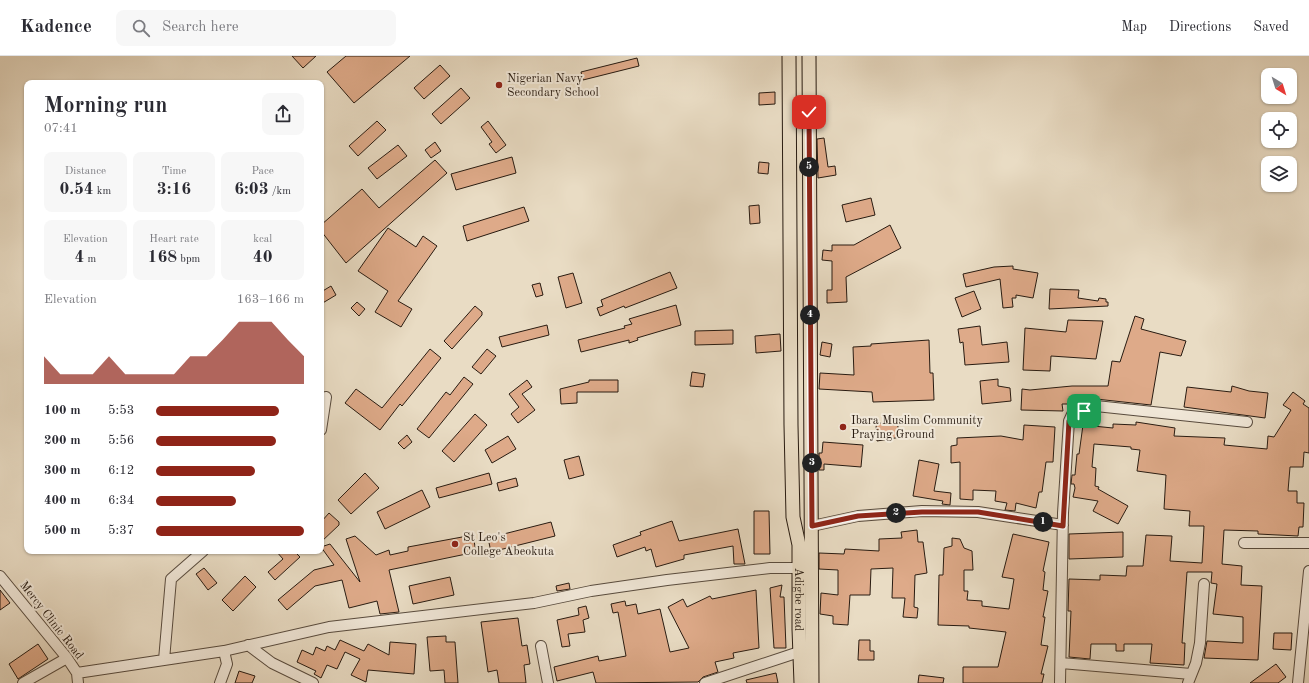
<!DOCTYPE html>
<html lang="en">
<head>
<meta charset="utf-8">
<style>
	body { margin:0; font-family:"Old Standard TT",serif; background:#f7f7f7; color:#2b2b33; height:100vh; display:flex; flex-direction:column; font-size:15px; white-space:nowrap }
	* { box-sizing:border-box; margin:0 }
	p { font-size:13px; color:#7c7c81 }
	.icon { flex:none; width:22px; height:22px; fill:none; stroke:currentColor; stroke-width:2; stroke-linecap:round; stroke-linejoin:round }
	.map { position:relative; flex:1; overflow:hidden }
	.panel { position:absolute; left:24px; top:24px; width:300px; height:474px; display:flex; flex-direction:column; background:#fff; border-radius:8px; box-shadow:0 1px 3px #0004 }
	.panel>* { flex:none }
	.needle { width:26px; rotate:142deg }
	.fabs { position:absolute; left:1261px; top:12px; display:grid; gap:8px }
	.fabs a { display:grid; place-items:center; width:36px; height:36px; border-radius:8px; background:#fff; box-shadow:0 1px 3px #0004; font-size:20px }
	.pin { position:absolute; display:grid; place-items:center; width:34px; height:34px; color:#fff; margin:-17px; border-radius:8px; box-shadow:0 2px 6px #0006 }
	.km { position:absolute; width:20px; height:20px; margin:-10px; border-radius:50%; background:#222; color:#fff; font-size:11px; line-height:20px; text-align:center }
	.round { display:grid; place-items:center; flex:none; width:42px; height:42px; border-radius:8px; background:#f7f7f7 }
	.overview { display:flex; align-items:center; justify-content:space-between; height:68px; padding:0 20px }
	h1 { font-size:22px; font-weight:600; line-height:30px }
	.stats { display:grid; grid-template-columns:repeat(3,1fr); gap:6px; height:68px; padding:4px 20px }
	.stats div { display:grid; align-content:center; border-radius:8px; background:#f7f7f7; text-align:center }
	.stats b { font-size:17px; font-weight:600 }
	.stats small { font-size:11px; font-weight:400 }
	.stats p { font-size:11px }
	.chart { height:112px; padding:8px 20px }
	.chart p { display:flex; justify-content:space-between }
	.chart svg { width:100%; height:72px; margin-top:4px; fill:#8f2418; opacity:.7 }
	ul { padding:0 20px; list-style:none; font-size:13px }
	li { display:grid; grid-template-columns:64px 48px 1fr; align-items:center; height:30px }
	li i { height:10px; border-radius:5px; background:#8f2418 }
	header { display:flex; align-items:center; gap:24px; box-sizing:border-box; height:56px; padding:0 20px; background:#fff; border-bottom:1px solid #e1e1e2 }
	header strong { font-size:19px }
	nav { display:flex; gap:22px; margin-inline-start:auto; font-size:14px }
	.search { width:280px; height:36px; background:#f7f7f7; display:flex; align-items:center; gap:10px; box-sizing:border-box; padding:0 14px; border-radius:8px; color:#7c7c81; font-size:15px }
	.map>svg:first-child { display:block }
	.building { fill:#deaa89; stroke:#281b11 }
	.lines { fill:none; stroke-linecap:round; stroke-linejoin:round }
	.minor-casing { stroke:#584b3e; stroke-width:12 }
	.major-casing { stroke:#281b11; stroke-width:15 }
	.minor { stroke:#f1e8d9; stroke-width:10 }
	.major { stroke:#e9dcc4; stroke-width:13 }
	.route-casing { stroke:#fff; stroke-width:8 }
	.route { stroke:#8f2418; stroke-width:5 }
	.poi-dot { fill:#8f2418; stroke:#f1e8d9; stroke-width:1.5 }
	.labels { text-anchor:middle; stroke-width:4; stroke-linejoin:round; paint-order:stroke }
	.poi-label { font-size:12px; fill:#281b11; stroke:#f1e8d9; text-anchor:start }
	.street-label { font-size:12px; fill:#281b11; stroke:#f1e8d9 }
</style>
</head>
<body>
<header>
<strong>Kadence</strong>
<div class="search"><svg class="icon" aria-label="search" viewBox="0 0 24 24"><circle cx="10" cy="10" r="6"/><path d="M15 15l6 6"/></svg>Search here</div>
<nav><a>Map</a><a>Directions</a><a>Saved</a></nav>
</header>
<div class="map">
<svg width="1309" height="627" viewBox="0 0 1309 627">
	<rect width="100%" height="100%" fill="#e9dcc4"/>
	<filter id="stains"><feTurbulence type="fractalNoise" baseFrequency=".005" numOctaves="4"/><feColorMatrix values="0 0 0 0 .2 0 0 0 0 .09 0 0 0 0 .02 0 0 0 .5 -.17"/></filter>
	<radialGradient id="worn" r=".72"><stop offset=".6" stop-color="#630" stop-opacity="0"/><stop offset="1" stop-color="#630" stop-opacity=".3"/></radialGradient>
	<path class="building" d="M292,0H316L303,12Z
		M346,0H410L354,47L327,16Z
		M637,2L639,10L583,24L581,16Z
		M440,9L450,20L424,43L414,32Z
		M461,32L470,42L441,68L432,58Z
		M775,36V48L759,49V37Z
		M377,65L386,74L358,100L349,90Z
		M488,65L506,89L496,97L489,88L492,86L481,71Z
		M824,82L828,111L835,110L836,119L818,122L817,83Z
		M435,86L441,95L431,102L425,94Z
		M398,89L407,100L377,123L368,112Z
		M512,101L516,117L456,134L451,118Z
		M435,104L447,117L346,207L321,175V169L362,133L379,152Z
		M759,106L769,107L768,118L758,117Z
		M871,142L875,159L846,166L842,149Z
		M759,149L760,167L750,168L749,150Z
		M524,151L529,165L467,185L463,170Z
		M890,169L901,192L846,221L847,246L827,247V234H832V205L822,204L823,194L832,195V189H854Z
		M388,172L416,191L423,180L437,190L398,245L412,253L401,271L375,256L388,235L358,215Z
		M1013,210V213L1038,217L1033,242L1016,239V242H1012L1013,251L1003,252L1000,223L966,231L963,218L994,211Z
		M670,216L677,232L625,252L624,250L600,260L597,252L603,250L601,244Z
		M573,217L582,247L566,252L558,221Z
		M540,227L543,239L536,241L532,229Z
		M331,230L336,239L321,248V236Z
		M1050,233L1079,234L1078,242L1098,245L1099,242L1106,243V246H1108V250L1049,253Z
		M974,235L981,253L962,261L955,242Z
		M357,246L365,253L359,260L351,252Z
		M676,249L681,269L637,282L638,284L629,287V284L581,296L578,284L625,272L624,270L632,268L629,263Z
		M475,250L482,256V259L452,293L444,285Z
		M1135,260L1144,263L1141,273L1186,285L1181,300L1160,296L1151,349L1096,343L1084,348L1074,346L1070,348H1062L1063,355L1021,354L1022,333L1030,334L1072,330H1108L1112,305L1120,306Z
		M1068,264L1103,265L1096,303L1051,300L1050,315L1023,314L1025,272L1066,276Z
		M547,269L549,279L502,291L499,281Z
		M980,270L982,289L1007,286L1009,306L965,309L963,286L960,287L958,273Z
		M733,274V288L695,289V275Z
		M780,278L781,295L756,297L755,280Z
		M929,284L930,317H933L934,344L873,346L872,336L819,333L820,317L854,319L853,291L871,290V288Z
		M822,286L832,288L830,301L820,299Z
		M430,293L441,302L402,350L400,348L380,374L345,347L356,333L382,352Z
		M487,293L496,300L481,318L472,311Z
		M692,316L705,318L703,331L690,330Z
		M464,321L473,328L429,382L417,373L446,336L450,339Z
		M998,323V330L1010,332L1011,345L982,348L980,325Z
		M527,324L532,331L522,338L535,354L518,367L511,358L519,351L509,338Z
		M589,324H618V336H577V347L561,348L560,333L589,326Z
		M1232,330L1249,335L1268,337L1265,362L1184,351L1187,331L1231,336Z
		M1293,336L1305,345L1303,348L1309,352V397L1304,396L1303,411H1290L1288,435H1297V447H1304L1303,471H1299L1298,480L1258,478V475L1224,474L1222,508L1242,510L1241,529L1262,530L1258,604L1204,602L1207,585L1243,587V561L1213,558L1217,528L1211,527L1212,516H1187L1182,587H1185L1184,609L1150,607L1152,588H1124V595H1116V588H1091L1090,603L1069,601L1071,555H1068L1069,523L1100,524V519L1126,520L1127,510H1143L1146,479L1172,480L1170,505L1202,507L1203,489L1204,470H1189L1190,455L1164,453L1166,419L1137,415L1140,394L1131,393V391L1094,388L1092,411L1096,412L1095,430L1099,431L1098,433L1128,450L1118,468L1093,455L1098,445L1073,441L1075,432L1074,428H1071L1072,419H1075L1077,398H1079L1083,369L1113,372V368L1136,369V366L1175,372L1174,380L1225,382L1224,389L1267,393L1268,380L1274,381L1291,354L1283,349Z
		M475,358L487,369L454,406L442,395Z
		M896,364L901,381L877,385L876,368Z
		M1024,369L1055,371L1053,406H1046L1042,436H1039L1036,452L1016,447L1015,455L1005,454L1007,447L995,445L996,435L973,434V444L960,443V406L951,407V390L957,389V382L1001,380L1023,384Z
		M407,379L412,386L404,393L398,387Z
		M508,380L516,393L492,407L485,394Z
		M823,386L863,389L861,411L824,408V414H819V397H822Z
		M579,400L584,419L569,423L564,404Z
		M919,404L939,408L934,435L951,437L950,449L942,448L943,445L913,440Z
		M365,417L379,432L351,458L338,444Z
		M489,417L492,428L439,442L436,432Z
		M516,422L518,430L499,435L497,427Z
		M422,434L430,451L385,473L377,456Z
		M754,455H769L770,498H754Z
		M329,457L339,466V469L321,486V466Z
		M672,465L679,485L738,473L745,508H734L733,490L684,499V503L656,511L651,493L646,495L645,491L617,501L613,489L641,479L640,476Z
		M551,466L555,480L491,496L488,482Z
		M917,474L918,486H923L927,517L915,519L914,551L918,552L917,562L903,561L905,542H892L893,512L871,513L870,539H850L848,569L833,568V560L820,558L821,537L838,539V514L819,513V497L844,498L845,493L879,495V483L902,482L901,476Z
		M1123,476V501L1069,503V478Z
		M1013,478L1049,486L1043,515L1045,516L1043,534L1048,535L1043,561H1045L1041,589L1048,590L1041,618H1044L1042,627H963V611H998L1006,576L969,572V570L938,569L939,519H943L944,492L952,490V482L960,483L964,492L972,495L973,514H964V535H968L967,544L982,545V550L1009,553L1014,523L1002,521Z
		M473,479L476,496L389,514L399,556L380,558L377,545L349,552L342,524L315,530L287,554L278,544L314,514L334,509L321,491L330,488L360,526L346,483L355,480L376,499L389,494L390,499L408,495V491Z
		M276,495H294L300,501L275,524L268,516L283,503Z
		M204,512L217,527L208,534L196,518Z
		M245,520L256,531L233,555L222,544Z
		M450,521L454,539L413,548L409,530Z
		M569,527L570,533L557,535L556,530Z
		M782,529L780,541H784L786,592H774L770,532Z
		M0,534L10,547L0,554Z
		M756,534L759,592L733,597L734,602L715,606L718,616L703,621L698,626L596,627L593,616L557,625L554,611L598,600L599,605L626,600L618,556L613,557L611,548L625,545L626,550L636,548L638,558L660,553L670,596L689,592L668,551L683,543L687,551L710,540L712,543Z
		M586,550L589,562L583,564L585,576L568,578L570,590L562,591L557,564L579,559L578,552Z
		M518,562L522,590L527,589L530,608L524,609L526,627H499L497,614L488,616L481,566Z
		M1274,577H1292L1291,594L1273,593Z
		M446,580V586H455L458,627H445L444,614L430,615L427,581Z
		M340,584L364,595L368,588L389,599L390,586L416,588L414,618L368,614L366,626L351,619L360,603L345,596L337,613L327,609L321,622L314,618L316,615L297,606L302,594L313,599L316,591L325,595L327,590L335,594Z
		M859,584H870V595H874V604H858Z
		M38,588L48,603L18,623L9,608Z
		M1276,608L1286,621L1278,627H1250Z
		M239,615L255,620L252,627H235Z
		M776,617L778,627H747L746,624Z
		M919,619L944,622L943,627H918Z"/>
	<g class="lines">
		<g class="minor-casing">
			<path id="minor" d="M321,374L326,341
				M812,470L858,460L922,455L978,456L1063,469
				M1244,487H1309
				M0,520L67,602L77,617L78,627
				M248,589L272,607L313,627
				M541,590L548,627
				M164,604L171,523L203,495
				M1061,607L1191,618
				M77,617L224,595L329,571L534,547L591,535L667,524L770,512H800
				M23,627L67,602
				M220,627L227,608L224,595
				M705,627L799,596
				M1060,627L1063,457L1069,365L1075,352L1084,355L1096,350L1247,366
				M1188,627L1196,607L1200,587L1204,528
				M1298,627L1309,515"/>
		</g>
		<g class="major-casing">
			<g id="major">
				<path id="s1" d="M789,0L791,369L793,461L799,489V573L801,627"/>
				<path d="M809,0L812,627"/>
			</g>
		</g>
		<use href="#minor" class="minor"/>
		<use href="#major" class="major"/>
	</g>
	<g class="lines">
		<g class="route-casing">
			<path id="route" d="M809,56L812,470L858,460L922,456H978L1063,470L1069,365L1075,352L1084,355"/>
		</g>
		<use href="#route" class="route"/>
	</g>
	<g class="poi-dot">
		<circle cx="499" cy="29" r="4"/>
		<circle cx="843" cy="371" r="4"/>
		<circle cx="455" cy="488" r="4"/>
	</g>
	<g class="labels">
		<g class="poi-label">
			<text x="507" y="26">Nigerian Navy<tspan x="507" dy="14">Secondary School</tspan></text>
			<text x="851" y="368">Ibara Muslim Community<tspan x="851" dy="14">Praying Ground</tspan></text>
			<text x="463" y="485">St Leo's<tspan x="463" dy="14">College Abeokuta</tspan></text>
		</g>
		<g class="street-label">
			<text dy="4" stroke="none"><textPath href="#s1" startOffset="544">Adigbe road</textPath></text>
			<text transform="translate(52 564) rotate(52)" y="4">Mercy Clinic Road</text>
		</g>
	</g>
	<rect width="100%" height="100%" filter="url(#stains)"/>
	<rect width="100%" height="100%" fill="url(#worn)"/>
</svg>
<div class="fabs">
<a><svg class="needle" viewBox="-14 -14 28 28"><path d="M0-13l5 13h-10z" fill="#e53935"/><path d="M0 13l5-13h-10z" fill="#7c7c81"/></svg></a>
<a><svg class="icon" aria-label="locate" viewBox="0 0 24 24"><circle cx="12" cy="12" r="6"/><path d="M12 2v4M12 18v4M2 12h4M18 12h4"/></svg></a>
<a><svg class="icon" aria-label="layers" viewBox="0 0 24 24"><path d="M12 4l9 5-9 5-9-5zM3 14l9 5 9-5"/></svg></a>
</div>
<div class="pin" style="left:1084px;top:355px;background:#1e9e55"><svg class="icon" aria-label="arrive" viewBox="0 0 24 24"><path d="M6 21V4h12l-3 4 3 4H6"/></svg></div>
<div class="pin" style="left:809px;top:56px;background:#d93025"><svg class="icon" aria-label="check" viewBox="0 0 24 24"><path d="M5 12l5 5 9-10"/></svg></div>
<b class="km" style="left:1043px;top:466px">1</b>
<b class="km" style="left:896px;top:457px">2</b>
<b class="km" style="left:812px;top:407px">3</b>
<b class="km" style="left:810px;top:259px">4</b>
<b class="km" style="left:809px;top:111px">5</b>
<section class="panel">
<div class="overview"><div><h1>Morning run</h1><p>07:41</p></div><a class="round"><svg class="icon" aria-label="share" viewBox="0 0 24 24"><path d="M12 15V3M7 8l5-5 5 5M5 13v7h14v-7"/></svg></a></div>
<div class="stats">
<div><p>Distance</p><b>0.54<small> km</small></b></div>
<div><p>Time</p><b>3:16</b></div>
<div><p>Pace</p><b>6:03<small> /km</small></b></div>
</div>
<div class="stats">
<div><p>Elevation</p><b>4<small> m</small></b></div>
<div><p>Heart rate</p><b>168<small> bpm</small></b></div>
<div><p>kcal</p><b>40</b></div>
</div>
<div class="chart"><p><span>Elevation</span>163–166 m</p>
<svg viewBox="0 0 160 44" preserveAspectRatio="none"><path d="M0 44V27L10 38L20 38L30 38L40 27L50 38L60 38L70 38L80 38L90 27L100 27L110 17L120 6L130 6L140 6L150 17L160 27V44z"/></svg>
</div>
<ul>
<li><b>100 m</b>5:53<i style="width:83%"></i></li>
<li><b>200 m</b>5:56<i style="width:81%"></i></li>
<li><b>300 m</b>6:12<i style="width:67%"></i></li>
<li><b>400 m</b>6:34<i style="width:54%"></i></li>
<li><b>500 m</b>5:37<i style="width:100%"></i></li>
</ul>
</section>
</div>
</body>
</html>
